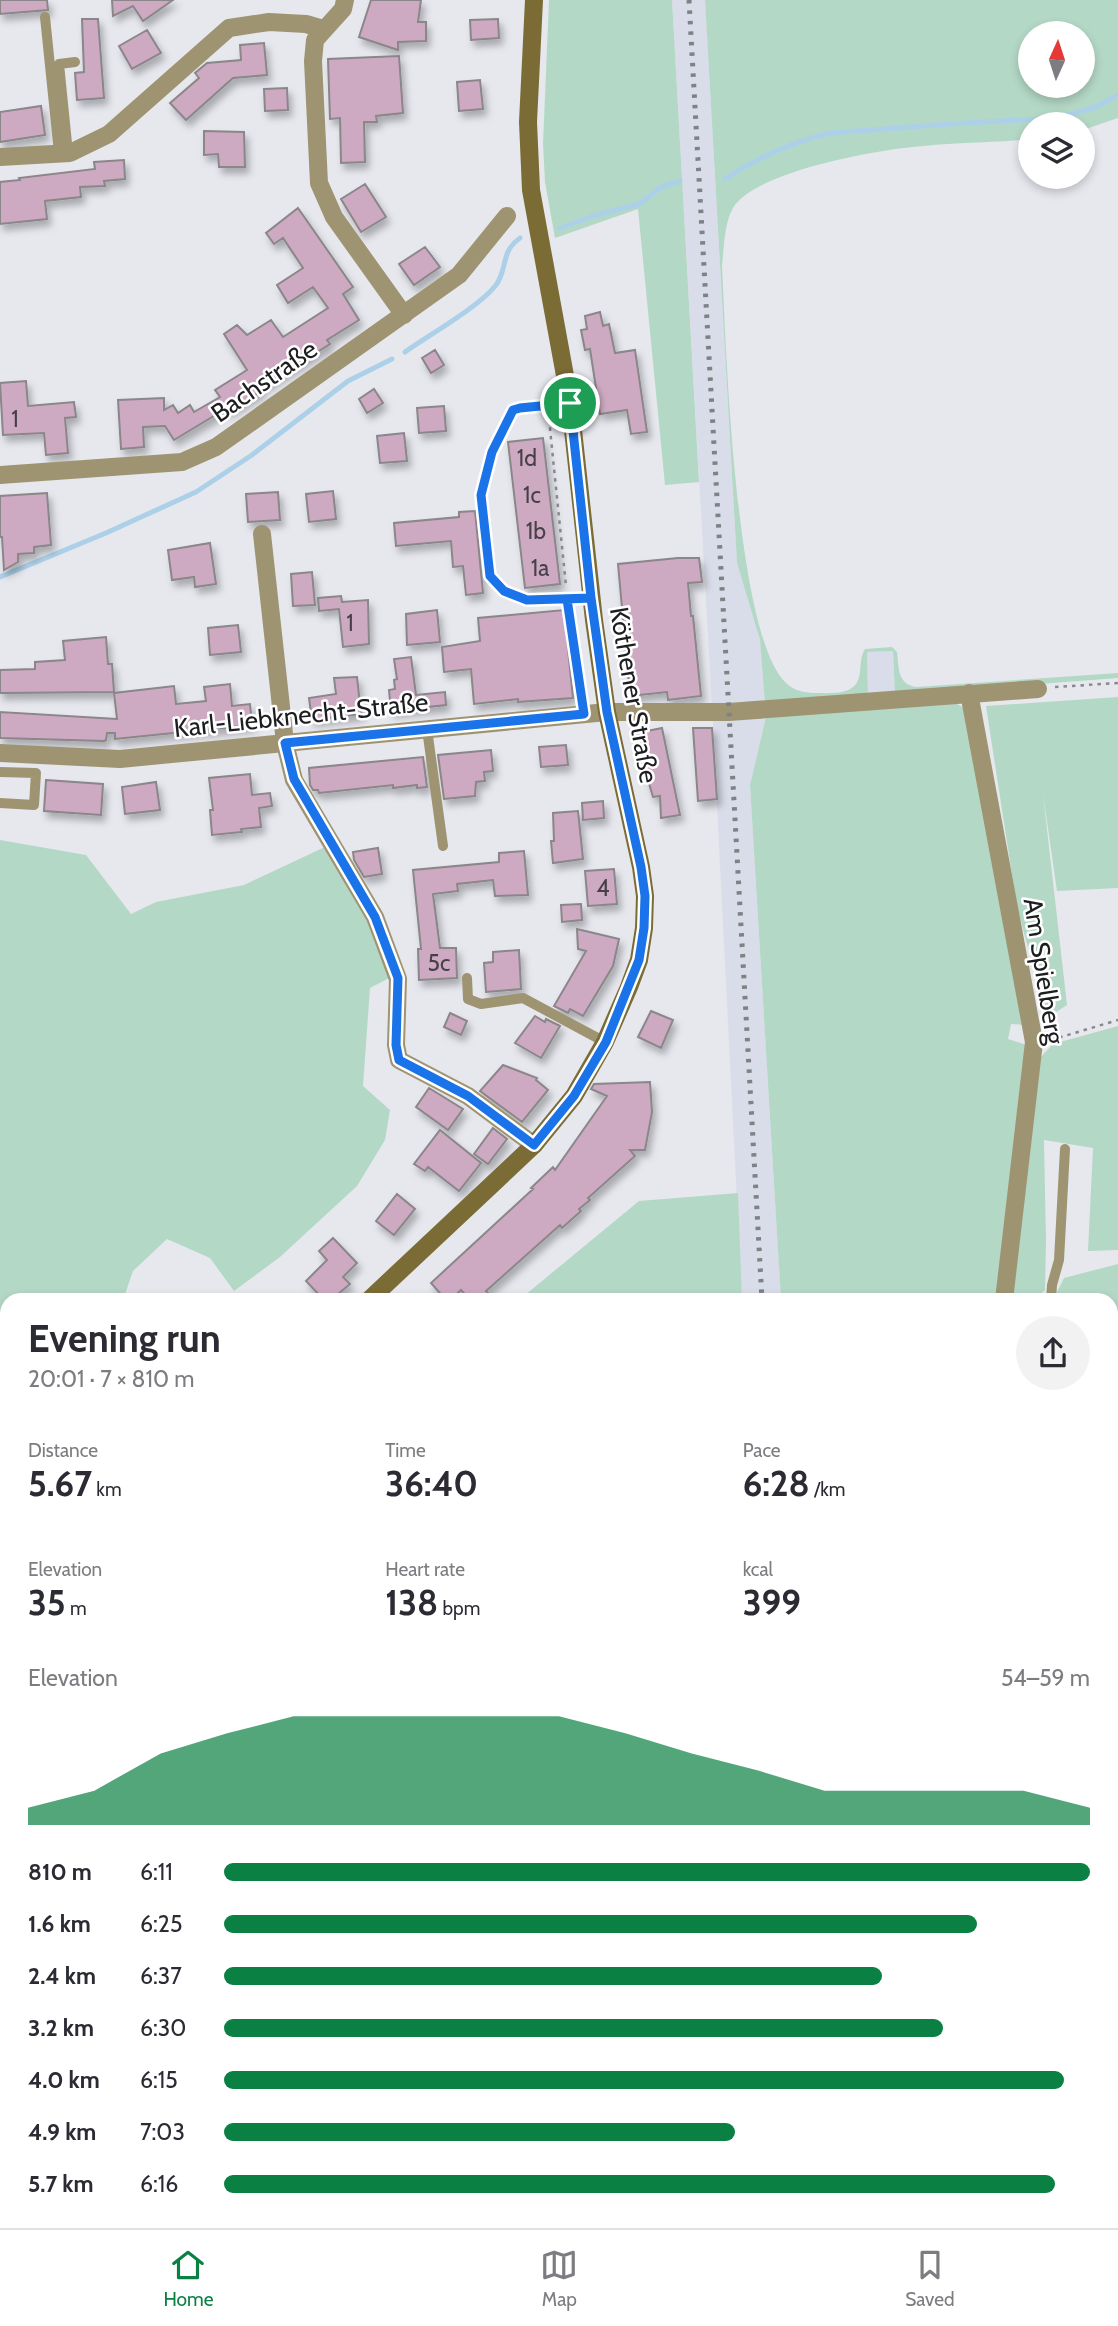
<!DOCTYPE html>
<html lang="en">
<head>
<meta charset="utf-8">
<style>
	body { margin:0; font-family:Cabin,sans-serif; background:#f2f2f3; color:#2b2b33; height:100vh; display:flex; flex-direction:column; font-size:26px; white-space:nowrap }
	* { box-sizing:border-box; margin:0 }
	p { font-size:23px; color:#7c7c81 }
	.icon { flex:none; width:38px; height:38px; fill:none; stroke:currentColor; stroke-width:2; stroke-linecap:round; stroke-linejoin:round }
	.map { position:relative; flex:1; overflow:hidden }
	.sheet { position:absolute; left:0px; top:1293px; width:1118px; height:936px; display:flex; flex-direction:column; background:#fff; border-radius:21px 21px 0 0; box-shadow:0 4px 10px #0003 }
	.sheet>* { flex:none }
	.needle { width:46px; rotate:3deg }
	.buttons { position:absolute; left:1018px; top:21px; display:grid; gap:14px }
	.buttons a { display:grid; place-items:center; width:77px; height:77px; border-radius:50%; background:#fff; box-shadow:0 4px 10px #0003; font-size:35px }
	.pin { position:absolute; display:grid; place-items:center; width:60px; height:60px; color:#fff; margin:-30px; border:4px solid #fff; border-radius:50%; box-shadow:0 2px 7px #0007 }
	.round { display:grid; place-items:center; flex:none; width:74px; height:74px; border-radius:37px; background:#f2f2f3 }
	.overview { display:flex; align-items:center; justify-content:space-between; height:119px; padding:0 28px }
	h1 { font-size:38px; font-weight:700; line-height:52px }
	.figures { display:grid; grid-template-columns:repeat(3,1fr); gap:10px; height:119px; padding:7px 28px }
	.figures div { display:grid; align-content:center }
	.figures b { font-size:35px; font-weight:700 }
	.figures small { font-size:19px; font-weight:400 }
	.figures p { font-size:19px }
	.chart { height:196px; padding:14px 28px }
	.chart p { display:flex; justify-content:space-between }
	.chart svg { width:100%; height:126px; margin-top:7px; fill:#0b8043; opacity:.7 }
	ul { padding:0 28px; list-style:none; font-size:23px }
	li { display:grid; grid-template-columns:112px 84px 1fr; align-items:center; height:52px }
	li i { height:18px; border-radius:9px; background:#0b8043 }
	.tabs { display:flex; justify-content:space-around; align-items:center; height:98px; border-top:2px solid #e1e1e2; background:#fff; font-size:19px; color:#7c7c81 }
	.tabs a { display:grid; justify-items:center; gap:4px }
	.tabs .current { color:#0b8043 }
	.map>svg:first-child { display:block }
	.built { fill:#d9dce9 }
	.green { fill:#b4d8c6; fill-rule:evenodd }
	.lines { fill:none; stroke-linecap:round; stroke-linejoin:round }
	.stream { stroke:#add0e9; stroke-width:5 }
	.building { fill:#cdaac2; stroke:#8b8689; stroke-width:2; filter:url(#shadow) }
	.path { stroke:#87898d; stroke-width:2.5; stroke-dasharray:3.5 5; stroke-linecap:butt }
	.lane { stroke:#9f9472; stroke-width:10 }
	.street { stroke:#9f9472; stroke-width:18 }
	.secondary { stroke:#7b6c36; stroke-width:18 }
	.rail { stroke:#7f8185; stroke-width:5; stroke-dasharray:3.5 7; stroke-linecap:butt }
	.route-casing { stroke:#fff; stroke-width:14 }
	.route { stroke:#1a73e8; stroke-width:9 }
	.labels { text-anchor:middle; stroke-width:5; stroke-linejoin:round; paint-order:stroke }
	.number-label { font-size:23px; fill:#484048 }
	.street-label { font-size:26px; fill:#1c1d1f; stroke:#fff }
</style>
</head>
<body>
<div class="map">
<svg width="1118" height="2228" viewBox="0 0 1118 2228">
	<defs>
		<filter id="shadow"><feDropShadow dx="3.5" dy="6" stdDeviation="3.5" flood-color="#0004"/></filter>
	</defs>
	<rect width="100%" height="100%" fill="#e6e8ee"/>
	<path class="built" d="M672,0H705L737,563L760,640L766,717L750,785L781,1300H742L712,706Z
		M893,651L895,695L868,697L867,652Z"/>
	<path class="green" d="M549,0H672L699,482L665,485L638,209L555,238L545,182L543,144Z
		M705,0H1118V118L1083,130V124H1031V139C992,143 952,142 913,147C871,151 755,172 733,208C724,224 724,248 722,266C726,344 735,635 786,683C794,691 806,693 816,693C828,693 848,695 856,684C863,674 858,659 865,649L892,647L897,652C899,667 897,684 916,687L1118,673V678L895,695L893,651L867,652L868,697L765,704L760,640L737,563ZM1031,33H1083V86H1031Z
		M1118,697V888L1057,891L1043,794L1067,1005L1047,1018L1017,907L986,706Z
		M952,701L964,708L1025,1025L1011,1024L1008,1039L1030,1046L999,1300H781L750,785L766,717Z
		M0,840L86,855L131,914L156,902L244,885L327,846L367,913L393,976L370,988L363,1086L390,1110L385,1140L357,1186L280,1257L234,1291L210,1258L167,1239L133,1271L123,1300H7V1866L0,1867Z
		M1118,1026V1250L1088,1251L1093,1148L1044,1140L1046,1242L1045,1290L1034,1300H1009L1037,1061L1053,1044Z
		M738,1193L742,1300H519L639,1201Z
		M1118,1264V1981L1111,1979V1300H1056L1055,1296L1064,1278Z
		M7,1897V1990L0,1991V1898Z
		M7,2068V2222L97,2223V2228H0V2069Z"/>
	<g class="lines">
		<path class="stream" d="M725,179C756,158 795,141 831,133L965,123L1057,118L1096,107L1118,95
			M560,228L593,216L639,204L663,186L680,181
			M405,352C429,335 479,307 496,285C508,269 500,252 520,238
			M0,577L106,533L196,492L252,455L348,381L392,359"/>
	</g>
	<path class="building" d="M0,0H47L48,10L0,14Z
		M112,0H173L143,21L133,6L113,16Z
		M371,0H421L418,22H426V41L398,42V50L359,37Z
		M82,19H98L104,98L77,100L75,73L84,72Z
		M498,19L499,38L471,40L470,20Z
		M147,30L161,53L132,69L119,46Z
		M264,43L267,75L233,78L186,120L170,103L199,78L195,73L207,63L241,60L240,45Z
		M399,56L403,113L376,116L377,122H364L365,162L341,163L340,118L330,119L328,59Z
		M480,80L483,109L459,111L457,82Z
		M287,88L288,110L265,111L264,89Z
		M41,106L45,135L0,142V112Z
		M204,131L244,132L245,167H219L218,154L204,155Z
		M124,160L125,179L104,181L105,186L80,187L81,197L45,201L47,219L0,224V182L20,180L19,178L95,169L94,162Z
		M365,184L386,217L361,232L341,199Z
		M298,208L353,287L343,294L359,320L327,340L330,344L259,389L261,391L229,411L227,408L174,440L165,426L143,427L144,447L121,449L118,400L164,398V410L173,405L178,413L190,405L194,412L220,397L215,390L247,370L224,334L237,325L247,335L271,320L283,337L328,308L313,287L288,303L277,285L303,268L283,238L274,244L266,233Z
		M425,247L440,267L414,285L399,264Z
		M600,312L603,326L609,324L615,353L635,350L647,432L631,434L627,410L600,414L590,349L585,350L581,330L587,329L585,316Z
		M435,350L444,365L431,373L422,358Z
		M26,381L28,406L74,402L76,417L65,418L68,453L46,455L44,433L3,435L0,383Z
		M374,389L383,403L367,413L359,399Z
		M444,406L446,431L419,433L417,408Z
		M404,433L407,461L380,463L377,436Z
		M543,438L560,584L525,588L508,442Z
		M333,491L336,519L309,522L306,494Z
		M278,492L280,520L248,522L246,494Z
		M47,493L51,545L34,547V553L18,554V562L4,570L2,537H0V496Z
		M475,511L483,593L466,595L463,566L453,567L451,541L396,546L394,523L459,517V512Z
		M210,543L216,584L195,587L194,577L172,580L168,550Z
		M678,558H699L702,582L688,583L691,616H693L701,696L668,700L667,692L630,696L618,564Z
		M312,572L315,605L293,606L291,574Z
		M341,596L342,602L368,600L369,644L343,647L339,609L319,611L318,598Z
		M437,610L440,642L407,645L406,614Z
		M564,610L573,698L518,702V699L474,704L471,669L444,672L442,647L480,641L478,618Z
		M238,625L241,652L210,655L208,628Z
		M106,637L108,664H112L114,692L0,693V670L35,669V662L65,660L63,641Z
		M411,657L416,695L445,692L446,705L391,711L389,690L395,689L394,680L397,679L394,659Z
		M357,677L361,714L312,720L309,698L336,694L334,678Z
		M230,684L232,706L250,704L252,725L115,739V733H107L106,740L104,741L0,738V712L117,719L114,693L174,686L176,704L206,701L204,687Z
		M662,728L680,815L661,818L660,796L653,797L645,770L637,733Z
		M693,728H712L717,799L698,801Z
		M566,745L568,765L541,767L539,747Z
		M491,750L493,771L484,772L485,781L476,782L475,796L444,799L438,755Z
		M423,757L427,787L417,788V785L393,788V785L319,793L318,790H313L310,785L309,768Z
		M250,774L252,795L270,793L272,806L259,808L261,827L241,829L242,832L212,835L210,810H213L209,778Z
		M46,780L103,784L101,815L44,811Z
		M156,782L160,810L125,814L122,787Z
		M603,801L604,818L583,820L582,803Z
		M578,811L583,859L553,863L551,841H554L553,813Z
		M378,848L382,874L364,877L354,860L353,852Z
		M524,851L528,895L495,896L493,880L457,884L458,891L433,894L440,948H456L457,978L419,980L418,949H421L413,870L499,862V853Z
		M614,869L617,904L588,906L585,871Z
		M581,904L582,920L562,922L561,905Z
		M577,929L619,939L613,966L583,1016L570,1009L568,1013L554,1006L586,951L578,949Z
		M519,950L521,989L486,992L484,963L493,962V952Z
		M651,1011L673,1020L661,1048L638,1037Z
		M450,1013L467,1021L461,1035L444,1027Z
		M535,1016L545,1022L546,1019L560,1026L541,1058L515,1043Z
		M503,1065L537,1078L536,1080L548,1090L522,1122L480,1091Z
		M650,1082L652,1112L645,1150H630L635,1156L588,1198L590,1200L579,1209L581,1211L562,1228L560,1225L486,1291L495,1300H470L461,1290L450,1300H446L431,1283L533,1189L531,1188L553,1167L555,1170L607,1096L591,1089L594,1084Z
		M429,1088L463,1109L448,1130L416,1107Z
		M493,1128L507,1139L488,1164L474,1154Z
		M440,1130L481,1163L459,1191L428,1167L425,1171L414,1164Z
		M397,1194L415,1209L394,1235L376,1221Z
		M333,1238L357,1263L343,1277L350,1284L331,1300H324L306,1281L327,1260L319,1251Z"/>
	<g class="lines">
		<path class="path" d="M549,419L566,586
			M568,610L581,697
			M1055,687L1118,683
			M1051,1040L1118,1020
			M0,1490L7,1495
			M1111,1806L1118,1804
			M948,2222L954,2228
			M444,2228L460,2222"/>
		<path class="lane" d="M45,17L59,153
			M68,153L59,64L75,62
			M570,403L520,408L513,410L493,452L481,495L490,576L504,591L528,600L591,598
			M427,729L443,846
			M0,772L36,773L34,805L0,803
			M467,978L468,999L481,1004L523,998L605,1042
			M1051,1300L1052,1285L1059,1260L1065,1149"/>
		<path class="street" d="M345,0L343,9L315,40L313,61L319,183L334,217L404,315
			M0,157L70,153L109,134L229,28L269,22L306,24L323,29
			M0,475L182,462L216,447L459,275L507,216
			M262,534L285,743L294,780L375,917L398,979L396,1045L399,1060L468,1096L534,1145
			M969,693L1034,1042L1004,1300
			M0,753L120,759L607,712H729L1038,689
			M0,1887L7,1886"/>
		<path class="secondary" d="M369,1300L534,1145L574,1096L605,1042L629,987L639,960L644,928L645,896L641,867L607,712L594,620L570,403L531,190L528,122L534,0
			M116,2222V2228"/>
		<path class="rail" d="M689,0L762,1300
			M813,2222V2228"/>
	</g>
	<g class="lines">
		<g class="route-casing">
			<path id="route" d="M570,403L520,408L513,410L492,452L481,495L490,576L504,591L527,600L591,598L607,712L641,867L645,896L644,928L639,960L606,1042L574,1096L534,1145L468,1096L399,1060L396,1045L398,978L375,917L294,779L285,743L584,714L567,599L591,598L570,403"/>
		</g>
		<use href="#route" class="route"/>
	</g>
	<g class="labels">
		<g class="number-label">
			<text x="15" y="427">1</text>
			<text x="527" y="466">1d</text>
			<text x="532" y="503">1c</text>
			<text x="536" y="539">1b</text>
			<text x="540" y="576">1a</text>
			<text x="350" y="631">1</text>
			<text x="603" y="896">4</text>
			<text x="439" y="971">5c</text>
		</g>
		<g class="street-label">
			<text transform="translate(264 381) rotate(-35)" y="9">Bachstraße</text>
			<text transform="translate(634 695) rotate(80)" y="9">Köthener Straße</text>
			<text transform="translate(301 715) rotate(-6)" y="9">Karl-Liebknecht-Straße</text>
			<text transform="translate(1044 971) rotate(81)" y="9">Am Spielberg</text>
		</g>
	</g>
</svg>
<div class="buttons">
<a><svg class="needle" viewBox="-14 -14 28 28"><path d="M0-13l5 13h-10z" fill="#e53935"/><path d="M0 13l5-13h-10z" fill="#7c7c81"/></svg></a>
<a><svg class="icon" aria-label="layers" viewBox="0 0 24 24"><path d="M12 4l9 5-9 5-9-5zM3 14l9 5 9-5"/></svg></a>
</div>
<div class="pin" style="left:570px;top:403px;background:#1e9e55"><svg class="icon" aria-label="arrive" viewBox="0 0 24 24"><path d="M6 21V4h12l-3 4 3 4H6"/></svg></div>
<section class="sheet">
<div class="overview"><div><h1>Evening run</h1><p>20:01 · 7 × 810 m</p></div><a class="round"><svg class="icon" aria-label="share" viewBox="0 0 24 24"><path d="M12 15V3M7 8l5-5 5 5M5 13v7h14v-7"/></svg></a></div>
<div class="figures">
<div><p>Distance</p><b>5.67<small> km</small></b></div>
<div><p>Time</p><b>36:40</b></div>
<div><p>Pace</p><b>6:28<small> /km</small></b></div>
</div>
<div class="figures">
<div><p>Elevation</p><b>35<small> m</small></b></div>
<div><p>Heart rate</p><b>138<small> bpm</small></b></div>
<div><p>kcal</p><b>399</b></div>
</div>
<div class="chart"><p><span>Elevation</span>54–59 m</p>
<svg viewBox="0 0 160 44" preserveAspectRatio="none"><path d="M0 44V38L10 32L20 19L30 12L40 6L50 6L60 6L70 6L80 6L90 12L100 19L110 25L120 32L130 32L140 32L150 32L160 38V44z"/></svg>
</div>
<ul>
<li><b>810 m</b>6:11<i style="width:100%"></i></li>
<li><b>1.6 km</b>6:25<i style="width:87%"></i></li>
<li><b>2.4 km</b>6:37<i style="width:76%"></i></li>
<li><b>3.2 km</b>6:30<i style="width:83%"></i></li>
<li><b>4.0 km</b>6:15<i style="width:97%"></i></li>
<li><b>4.9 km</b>7:03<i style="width:59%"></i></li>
<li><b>5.7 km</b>6:16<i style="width:96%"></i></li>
</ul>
</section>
</div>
<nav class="tabs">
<a class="current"><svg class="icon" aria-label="home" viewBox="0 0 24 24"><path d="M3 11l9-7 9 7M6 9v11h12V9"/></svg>Home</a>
<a><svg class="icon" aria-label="map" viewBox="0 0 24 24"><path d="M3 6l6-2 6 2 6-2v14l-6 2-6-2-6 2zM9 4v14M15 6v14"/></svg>Map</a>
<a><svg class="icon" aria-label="saved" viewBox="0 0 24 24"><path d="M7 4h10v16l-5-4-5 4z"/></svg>Saved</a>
</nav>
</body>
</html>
